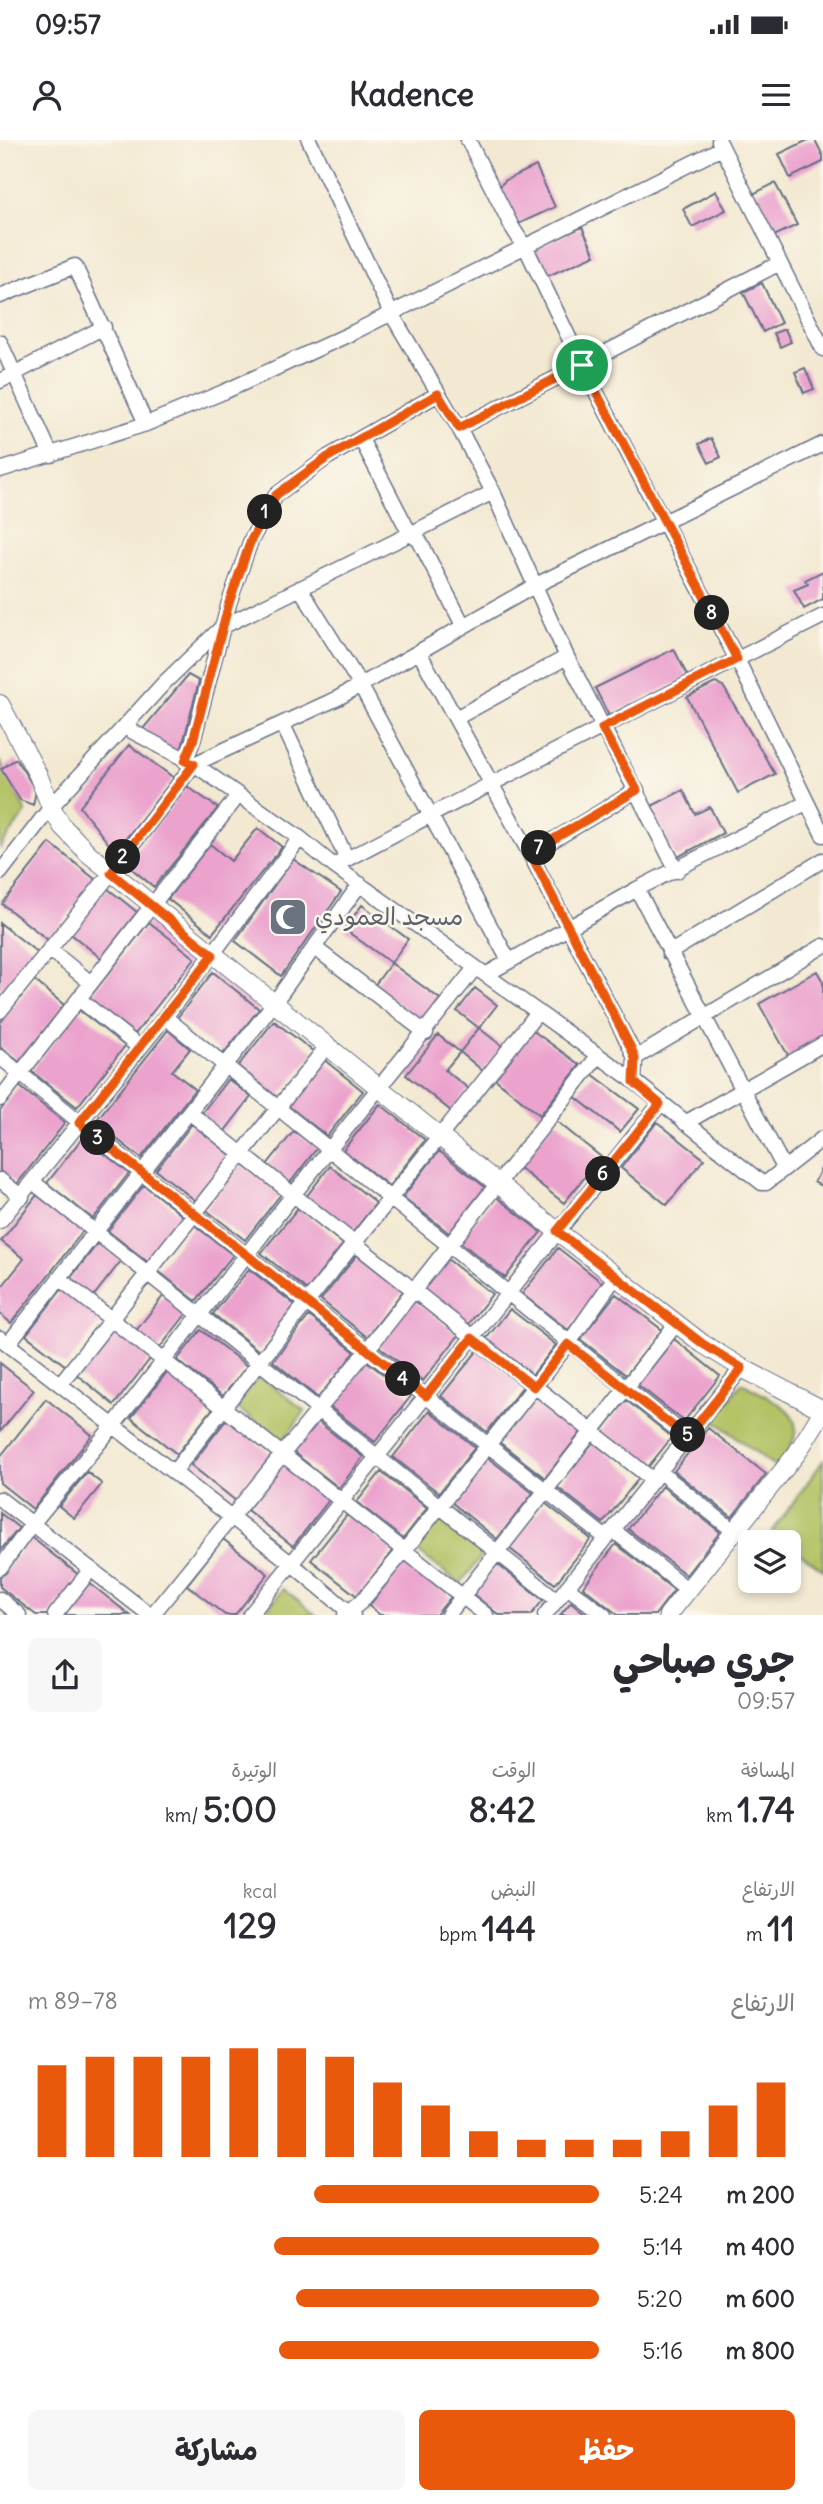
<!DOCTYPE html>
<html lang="ar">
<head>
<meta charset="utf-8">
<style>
	body { margin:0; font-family:Delius,"Playpen Sans Arabic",sans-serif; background:#f7f7f7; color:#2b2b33; direction:rtl; height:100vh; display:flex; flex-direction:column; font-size:26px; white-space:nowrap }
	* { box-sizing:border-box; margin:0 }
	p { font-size:23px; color:#7c7c81 }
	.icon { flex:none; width:38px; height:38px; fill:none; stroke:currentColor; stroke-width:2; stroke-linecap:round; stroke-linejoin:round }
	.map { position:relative; height:1475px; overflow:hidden; direction:ltr }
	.details { display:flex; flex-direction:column; background:#fff; flex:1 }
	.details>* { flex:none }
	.fabs { position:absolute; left:738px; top:1390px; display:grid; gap:14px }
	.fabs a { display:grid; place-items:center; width:63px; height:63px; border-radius:10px; background:#fff; box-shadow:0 4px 10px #0003; font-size:35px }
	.pin { position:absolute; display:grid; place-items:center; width:60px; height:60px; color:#fff; margin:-30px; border:4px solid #fff; border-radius:50%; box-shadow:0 2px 7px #0007 }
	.km { position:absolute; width:35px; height:35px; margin:-18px; border-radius:50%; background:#222; color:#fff; font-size:19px; line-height:35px; text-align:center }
	.round { display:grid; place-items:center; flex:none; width:74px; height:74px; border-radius:10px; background:#f7f7f7 }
	.overview { display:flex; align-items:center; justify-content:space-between; height:119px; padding:0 28px }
	h1 { font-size:38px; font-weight:700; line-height:52px }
	.figures { display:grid; grid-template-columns:repeat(3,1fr); gap:10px; height:119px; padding:7px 28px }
	.figures div { display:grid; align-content:center }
	.figures b { font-size:35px; font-weight:700 }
	.figures small { font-size:19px; font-weight:400 }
	.figures p { font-size:19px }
	.chart { height:196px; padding:14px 28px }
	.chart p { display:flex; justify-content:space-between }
	.chart svg { width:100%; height:126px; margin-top:7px; stroke:#ea580c; stroke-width:6 }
	.cta { display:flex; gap:14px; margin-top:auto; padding:14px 28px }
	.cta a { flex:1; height:80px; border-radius:10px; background:#ea580c; color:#fff; font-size:28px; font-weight:700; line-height:80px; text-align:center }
	.cta a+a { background:#f7f7f7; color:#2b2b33 }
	ul { padding:0 28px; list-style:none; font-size:23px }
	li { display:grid; grid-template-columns:112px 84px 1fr; align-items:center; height:52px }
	li i { height:18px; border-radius:9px; background:#ea580c }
	.status { display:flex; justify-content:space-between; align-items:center; height:49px; padding:0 35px; background:#fff; direction:ltr }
	.status svg { height:19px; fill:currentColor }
	header { display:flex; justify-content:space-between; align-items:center; height:91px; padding:0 28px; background:#fff; font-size:32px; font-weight:700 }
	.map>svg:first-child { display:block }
	.green { fill:#b4c366; stroke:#687962; stroke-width:2 }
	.building { fill:#eba3ce }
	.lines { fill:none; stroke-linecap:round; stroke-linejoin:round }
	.minor-casing { stroke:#677087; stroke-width:17 }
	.major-casing { stroke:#677087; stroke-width:20 }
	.minor { stroke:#fff; stroke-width:14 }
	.major { stroke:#fff; stroke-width:18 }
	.route-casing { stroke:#fff; stroke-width:14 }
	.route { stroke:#ea580c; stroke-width:9 }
	.labels { text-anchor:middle; stroke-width:5; stroke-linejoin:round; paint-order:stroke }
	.worship-label { font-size:24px; fill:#5b616d; stroke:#fbf7ec; text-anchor:start }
</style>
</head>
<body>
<div class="status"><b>09:57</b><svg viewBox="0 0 49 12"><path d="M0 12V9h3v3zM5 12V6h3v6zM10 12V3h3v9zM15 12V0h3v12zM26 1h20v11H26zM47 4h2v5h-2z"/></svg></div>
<header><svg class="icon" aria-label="menu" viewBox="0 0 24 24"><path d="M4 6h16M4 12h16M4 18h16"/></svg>Kadence<svg class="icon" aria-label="person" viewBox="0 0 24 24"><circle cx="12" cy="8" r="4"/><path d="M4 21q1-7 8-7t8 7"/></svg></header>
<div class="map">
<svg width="823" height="1475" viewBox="0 0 823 1475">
	<rect width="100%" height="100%" fill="#fbf7ec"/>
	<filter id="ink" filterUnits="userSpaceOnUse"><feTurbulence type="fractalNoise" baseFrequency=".0143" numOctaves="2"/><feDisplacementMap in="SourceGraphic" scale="14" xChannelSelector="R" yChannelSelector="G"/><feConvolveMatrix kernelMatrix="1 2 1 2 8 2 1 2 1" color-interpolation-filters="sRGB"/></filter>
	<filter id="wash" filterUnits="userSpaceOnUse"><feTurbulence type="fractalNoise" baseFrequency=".00686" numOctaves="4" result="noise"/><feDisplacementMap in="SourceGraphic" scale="28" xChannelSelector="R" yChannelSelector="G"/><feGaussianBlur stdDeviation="1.57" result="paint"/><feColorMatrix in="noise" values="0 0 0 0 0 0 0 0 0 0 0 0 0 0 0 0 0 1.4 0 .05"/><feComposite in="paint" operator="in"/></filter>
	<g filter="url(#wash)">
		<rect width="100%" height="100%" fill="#f3e9d2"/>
		<path class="green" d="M0,621L26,672L0,708Z
			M259,1236L305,1271L282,1302L236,1267Z
			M742,1243C789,1269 815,1274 778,1329L714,1280Z
			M823,1321V1430L789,1405V1402H785L772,1392Z
			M439,1379L483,1414L460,1444L415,1409Z
			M283,1449L316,1475H263Z"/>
		<g id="blocks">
			<path class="building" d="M808,0H815L823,16V22L790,38L779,14Z
				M536,26L555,67L512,87L495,50L506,40Z
				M775,43L797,85L768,99L747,57Z
				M716,51L726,70L692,87L683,69Z
				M582,87L595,115L541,139L528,112Z
				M762,143L781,183L763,192L743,152Z
				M785,189L791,202L780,207L774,193Z
				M805,228L814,249L804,253L795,232Z
				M711,298L721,317L709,323L699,304Z
				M823,431V459L804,469L794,450L808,444L805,440Z
				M674,509L688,537L609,576L595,548Z
				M188,535L199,541L180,615L142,590Z
				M715,543L723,546L775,634L738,653L687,557Z
				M129,605L174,638L115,712L80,667Z
				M16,619L36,651L33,665L20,660L1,629Z
				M187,646L218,668L154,747L126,724Z
				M683,650L695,674L710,667L723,693L676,718L650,667Z
				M258,688L282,707L212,794L168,759L210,704L231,721Z
				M50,703L96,740L48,800L2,764Z
				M293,719L341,752L281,836L235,801Z
				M107,748L137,772L101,818L71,794Z
				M362,765L408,799L391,823L440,859L423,882L374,846L391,823L344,789Z
				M149,782L195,818L135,894L89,858Z
				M0,783L38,813L0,861Z
				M817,831L823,842V898L789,917L759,864Z
				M213,832L259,869L223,914L177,878Z
				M34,840L64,865L19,922L0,907V883Z
				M475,848L497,865L479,888L457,871Z
				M79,870L125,906L77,967L31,931Z
				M274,881L314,912L278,958L238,926Z
				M479,888L502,906L483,931L460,912L445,930L469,949L451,971L406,935L438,895L460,912Z
				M168,890L190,909L172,931L195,949L141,1018L95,982Z
				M532,890L580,925L540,975L494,938Z
				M323,919L363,951L327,996L287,965Z
				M592,934L639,969L620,992L574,956Z
				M228,939L251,957L224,992L201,974Z
				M19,946L65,983L17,1044L0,1031V971Z
				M380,964L425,1000L389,1046L343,1010Z
				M555,980L601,1017L564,1063L518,1027Z
				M657,982L704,1019L667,1065L621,1028Z
				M192,984L232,1016L196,1061L156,1030Z
				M294,991L317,1008L289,1044L266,1026Z
				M83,997L129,1033L93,1079L47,1043Z
				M439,1011L485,1047L449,1093L403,1057Z
				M241,1023L281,1054L245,1100L205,1069Z
				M823,1025V1047L814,1042Z
				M330,1026L376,1063L352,1093L306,1057Z
				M144,1045L184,1077L148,1122L108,1091Z
				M37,1055L83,1091L11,1183L0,1174V1149L24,1119L1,1101Z
				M495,1056L541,1092L505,1138L459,1101Z
				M298,1068L343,1104L307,1150L261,1113Z
				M193,1084L233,1115L196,1161L157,1130Z
				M98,1103L121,1121L92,1158L69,1140Z
				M558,1108L604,1144L568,1190L522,1154Z
				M357,1115L403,1151L367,1197L321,1160Z
				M446,1118L492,1154L468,1185L422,1149Z
				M249,1129L295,1165L259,1211L213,1174Z
				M62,1149L102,1180L66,1226L26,1195Z
				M616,1154L662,1190L626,1235L580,1199Z
				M164,1155L187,1173L158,1210L135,1192Z
				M413,1159L459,1195L423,1241L377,1205Z
				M510,1169L556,1205L532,1235L486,1199Z
				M309,1176L355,1212L318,1258L273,1221Z
				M111,1188L150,1219L114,1265L75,1233Z
				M201,1190L247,1226L223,1256L177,1220Z
				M674,1199L720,1236L684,1281L638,1245Z
				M478,1210L523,1246L487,1292L441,1256Z
				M365,1220L411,1256L375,1302L329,1266Z
				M0,1223L34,1250L0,1292Z
				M167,1232L213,1268L177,1314L131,1278Z
				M536,1256L581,1292L545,1338L499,1302Z
				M46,1259L92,1295L33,1369L0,1343V1317Z
				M626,1260L672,1297L648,1327L602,1291Z
				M429,1271L475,1307L439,1353L393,1317Z
				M227,1279L272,1315L236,1361L191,1325Z
				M317,1281L363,1317L339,1348L293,1312Z
				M708,1288L766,1334L732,1377L674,1331Z
				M593,1302L639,1338L603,1383L557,1347Z
				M487,1317L533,1353L497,1399L451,1362Z
				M283,1324L329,1360L293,1406L247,1370Z
				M87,1332L102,1344L74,1378L59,1366Z
				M381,1332L427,1368L403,1399L357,1362Z
				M662,1346L720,1392L686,1435L628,1389Z
				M545,1363L591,1399L555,1444L509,1408Z
				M0,1373L19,1388L0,1411Z
				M347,1375L393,1411L357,1456L311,1420Z
				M31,1397L80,1436L49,1475H36L0,1447V1437Z
				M223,1399L268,1434L235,1475H225L187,1445Z
				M616,1404L674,1450L655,1475H618L583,1447Z
				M405,1420L451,1457L436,1475H380L369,1466Z
				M497,1424L543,1460L531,1475H499L473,1454Z
				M88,1442L130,1475H61Z
				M571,1462L587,1475H560Z"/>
		</g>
	</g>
	<g filter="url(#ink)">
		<use href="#blocks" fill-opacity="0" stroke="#677087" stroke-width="2"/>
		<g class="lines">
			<g class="minor-casing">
				<path id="minor" d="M309,0L391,173L459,288L493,352L567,517L677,731
					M468,0L512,87L528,112L582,225L664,382L823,304
					M719,1L823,209
					M0,156L75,126L146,284
					M0,202L51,315
					M0,241L104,187
					M459,288L778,124
					M361,299L410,394L493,352
					M0,330L146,284L226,251L354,192L722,8
					M300,448L361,546L509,821
					M419,512L530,714L631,908L635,918L634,941
					M456,578L567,517
					M283,585L347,719
					M124,587L194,624L300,698L334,726L634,941L762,1043H766L823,998
					M185,621L193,601L229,463L251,400L276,355L328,317L438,254
					M530,714L637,650
					M334,726C495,640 660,558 823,476
					M0,733L51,667L164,543L222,487L410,394L419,400L463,485
					M637,749L784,1028
					M315,808L426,893
					M50,810L91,843
					M669,813L823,720
					M487,834L637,749L806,663
					M79,859L140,908
					M0,871L111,733L194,624L338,558L534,446L664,382L737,519L823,695
					M165,877L687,1297
					M0,917L142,1033L606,1398
					M635,918L823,806
					M0,959L238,656
					M189,972L653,1340
					M685,983L823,904
					M0,1040L22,1057
					M33,1042L557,1460
					M0,1081L165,877L300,698
					M59,1138L486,1475
					M0,1198L292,1424L353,1475
					M8,1204L274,863L360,744
					M60,1244L327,906
					M174,1332C292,1177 418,1027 538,872
					M660,1332L735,1392
					M0,1359L150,1475
					M613,1390L688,1450
					M0,1428L32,1384L113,1286L293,1055L475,828
					M567,1447L604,1475
					M0,1459L19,1475
					M55,1475L91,1429
					M152,1475L367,1210L598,916
					M250,1475L660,964
					M345,1475L361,1462L405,1410L568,1204L616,1136
					M448,1475L676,1184
					M545,1475L742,1228"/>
			</g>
			<g class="major-casing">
				<path id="major" d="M0,564L38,635L51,667L62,686L89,714L557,1091L703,1204L742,1228L823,1270
					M668,1475L797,1313L823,1271"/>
			</g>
			<use href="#minor" class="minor"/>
			<use href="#major" class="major"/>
		</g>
	</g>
	<g class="lines" filter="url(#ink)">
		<g class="route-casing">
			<path id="route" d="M582,225L737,519L602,588L637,650L530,713L631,908L635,918L634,942L660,964L557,1091L703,1204L742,1228L687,1297L568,1204L534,1247L472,1198L426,1256L79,983L213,815L111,733L194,624L185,621L193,601L229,463L251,400L276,355L328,317L438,254L459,288Z"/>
		</g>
		<use href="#route" class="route"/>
	</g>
	<defs>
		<g id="mosque-square" transform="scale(2.0125)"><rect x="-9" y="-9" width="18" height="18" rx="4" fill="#6b7280" stroke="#fbf7ec"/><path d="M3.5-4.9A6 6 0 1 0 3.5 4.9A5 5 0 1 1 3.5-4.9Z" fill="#fff"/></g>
	</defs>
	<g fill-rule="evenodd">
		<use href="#mosque-square" x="288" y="777"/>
	</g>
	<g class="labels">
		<g class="worship-label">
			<text x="315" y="785">مسجد العمودي</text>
		</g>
	</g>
</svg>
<div class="fabs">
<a><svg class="icon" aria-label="layers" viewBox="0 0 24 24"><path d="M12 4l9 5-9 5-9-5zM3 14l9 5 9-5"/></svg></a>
</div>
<div class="pin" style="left:582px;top:225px;background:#1e9e55"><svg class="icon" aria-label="arrive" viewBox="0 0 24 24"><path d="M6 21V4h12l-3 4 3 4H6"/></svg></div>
<b class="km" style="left:265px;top:372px">1</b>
<b class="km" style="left:123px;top:717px">2</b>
<b class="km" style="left:98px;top:998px">3</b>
<b class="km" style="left:403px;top:1239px">4</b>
<b class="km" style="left:688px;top:1295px">5</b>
<b class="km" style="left:603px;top:1034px">6</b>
<b class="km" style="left:539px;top:708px">7</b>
<b class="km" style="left:712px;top:473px">8</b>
</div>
<section class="details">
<div class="overview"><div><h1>جري صباحي</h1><p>09:57</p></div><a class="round"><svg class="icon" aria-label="share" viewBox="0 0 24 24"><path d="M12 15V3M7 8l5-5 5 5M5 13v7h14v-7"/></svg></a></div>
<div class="figures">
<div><p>المسافة</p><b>1.74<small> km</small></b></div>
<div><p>الوقت</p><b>8:42</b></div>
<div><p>الوتيرة</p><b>5:00<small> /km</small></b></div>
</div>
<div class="figures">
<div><p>الارتفاع</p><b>11<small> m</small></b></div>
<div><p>النبض</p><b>144<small> bpm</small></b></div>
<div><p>kcal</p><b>129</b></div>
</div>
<div class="chart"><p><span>الارتفاع</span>78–89 m</p>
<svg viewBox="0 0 160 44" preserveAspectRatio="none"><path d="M5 44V12M15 44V9M25 44V9M35 44V9M45 44V6M55 44V6M65 44V9M75 44V18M85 44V26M95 44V35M105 44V38M115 44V38M125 44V38M135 44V35M145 44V26M155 44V18"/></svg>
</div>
<ul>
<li><b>200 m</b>5:24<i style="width:50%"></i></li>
<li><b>400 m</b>5:14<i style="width:57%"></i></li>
<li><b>600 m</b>5:20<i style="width:53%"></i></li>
<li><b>800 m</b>5:16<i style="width:56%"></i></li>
</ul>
<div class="cta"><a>حفظ</a><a>مشاركة</a></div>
</section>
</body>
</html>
